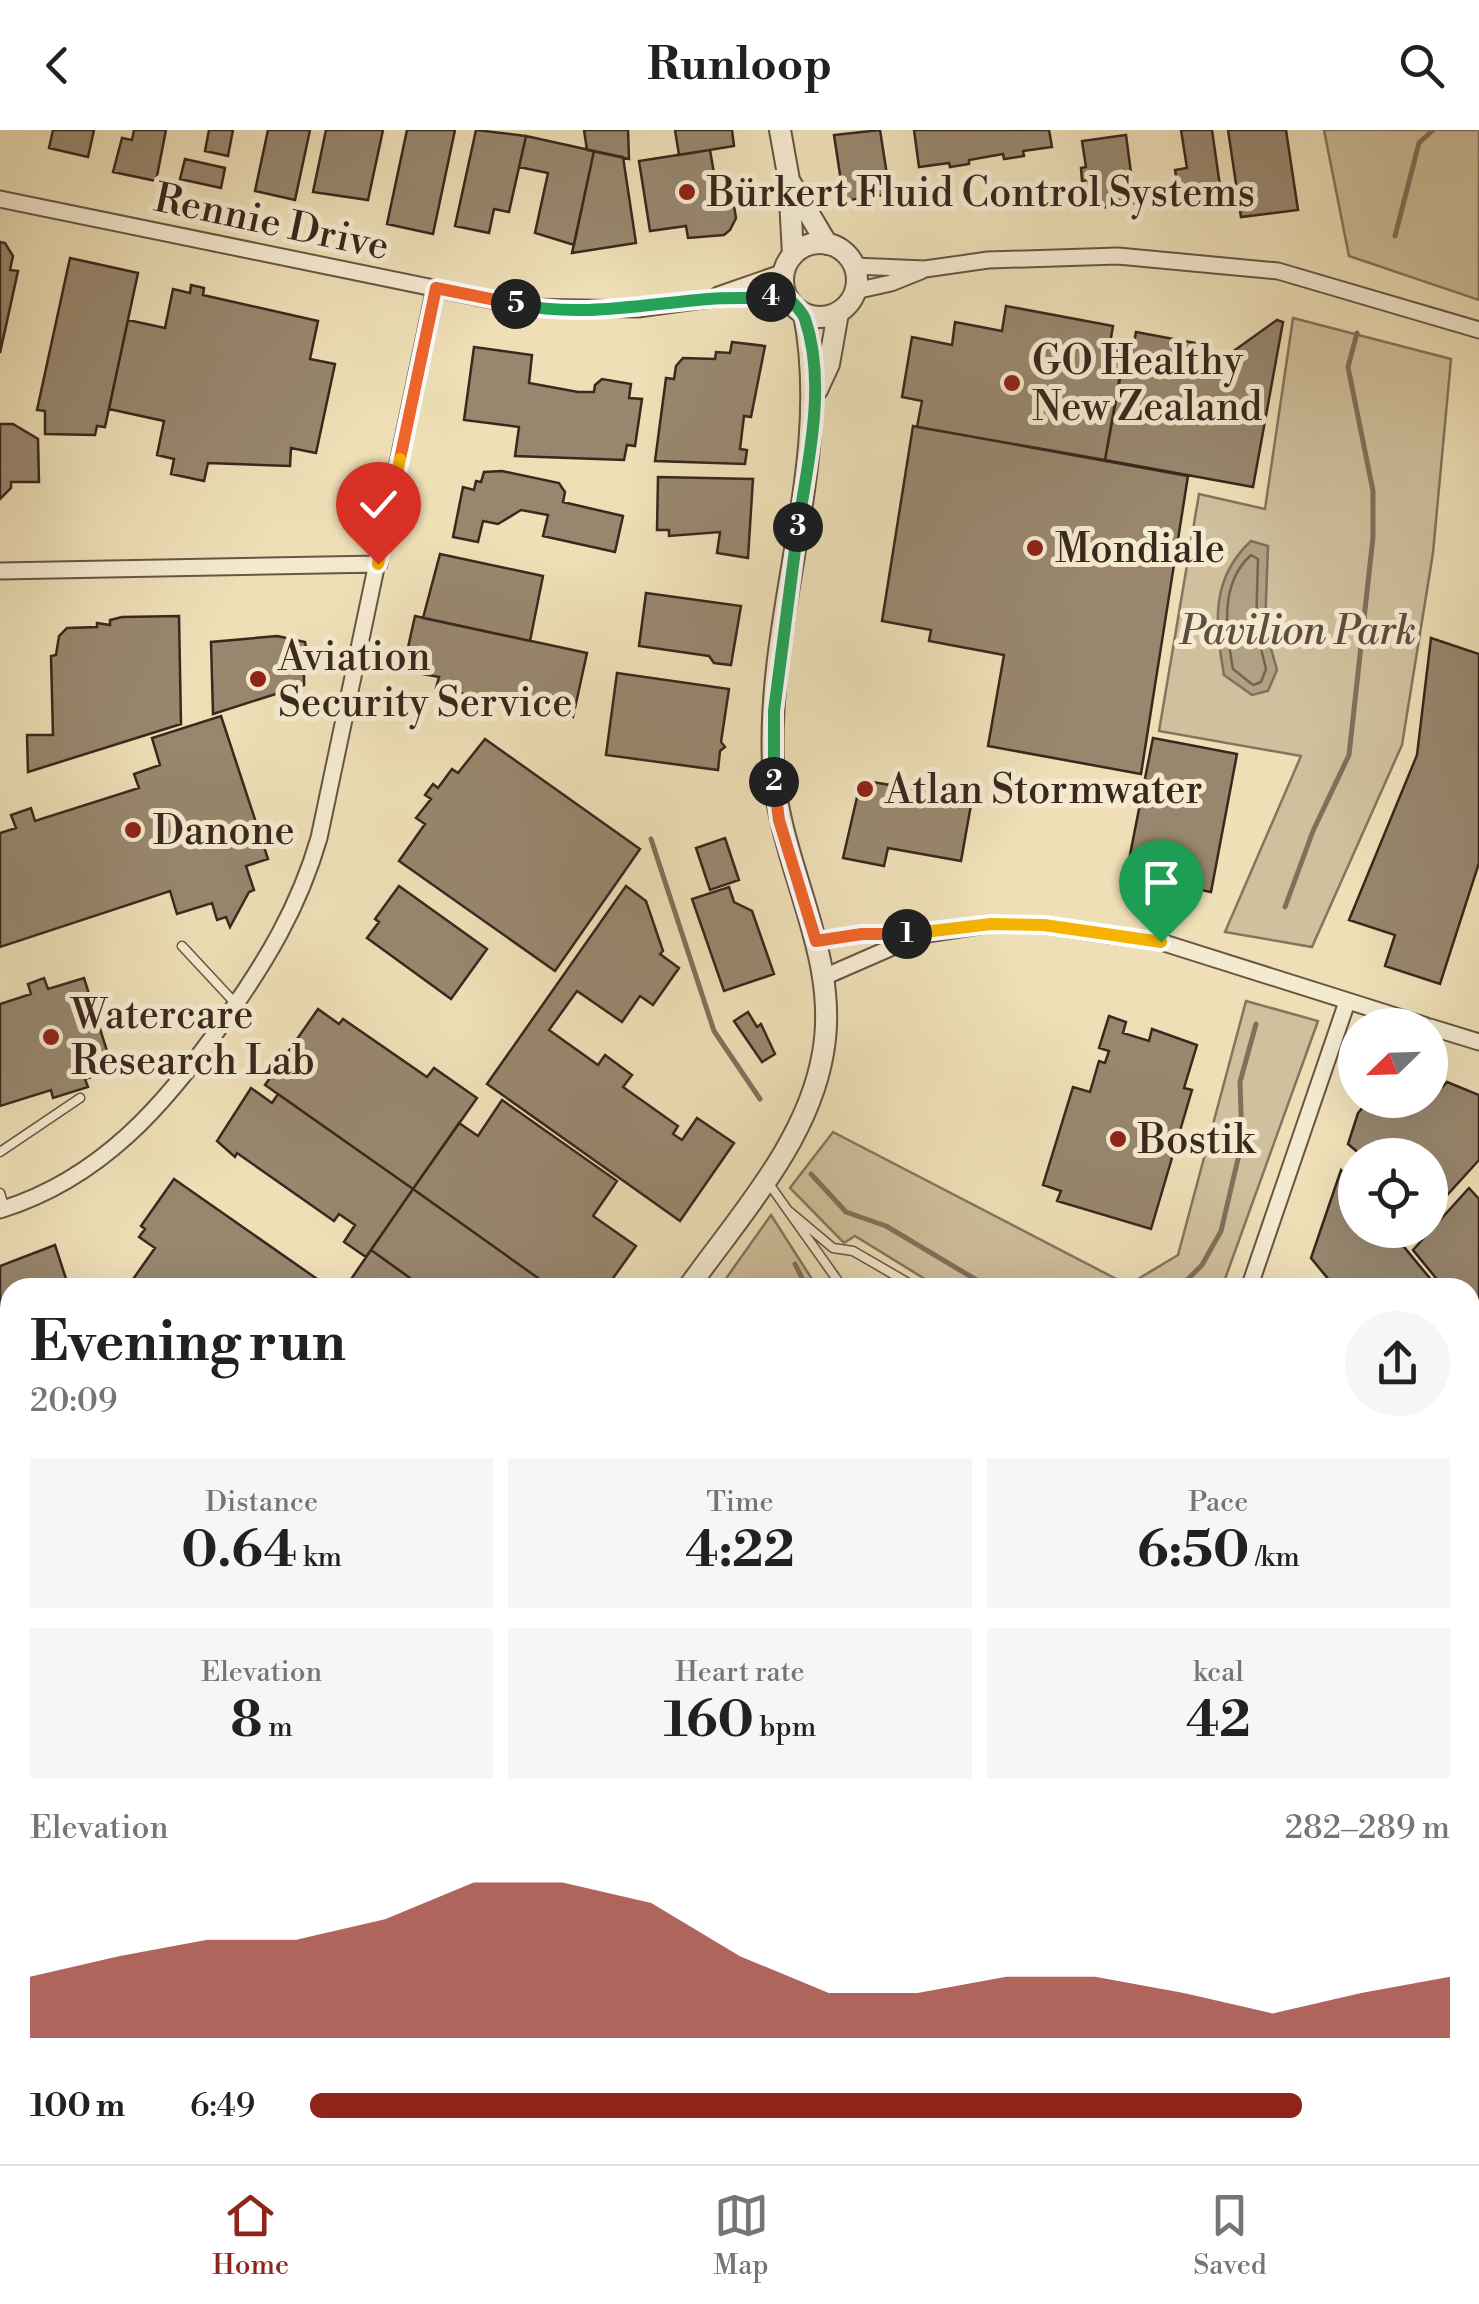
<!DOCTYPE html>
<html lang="en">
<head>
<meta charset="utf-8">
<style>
	body { margin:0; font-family:"Libre Bodoni",serif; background:#f6f6f6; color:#202124; height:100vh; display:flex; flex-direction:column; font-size:38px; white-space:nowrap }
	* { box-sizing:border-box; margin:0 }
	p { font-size:32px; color:#757577 }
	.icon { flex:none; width:55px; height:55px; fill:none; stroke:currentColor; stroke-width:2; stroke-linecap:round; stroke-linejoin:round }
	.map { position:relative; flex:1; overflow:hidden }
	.sheet { position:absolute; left:0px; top:1148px; width:1480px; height:888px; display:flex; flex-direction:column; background:#fff; border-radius:30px 30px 0 0; box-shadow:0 10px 40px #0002 }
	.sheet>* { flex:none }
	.needle { width:65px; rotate:247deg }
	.fabs { position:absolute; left:1338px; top:878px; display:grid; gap:20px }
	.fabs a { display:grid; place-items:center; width:110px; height:110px; border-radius:50%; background:#fff; box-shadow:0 10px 40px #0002; font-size:50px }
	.pin { position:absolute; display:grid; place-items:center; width:85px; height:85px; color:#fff; margin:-102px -42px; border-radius:50% 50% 50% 0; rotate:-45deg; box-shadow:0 0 10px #0007 }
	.pin .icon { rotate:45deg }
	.km { position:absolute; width:50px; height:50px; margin:-25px; border-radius:50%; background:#222; color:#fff; font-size:28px; line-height:50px; text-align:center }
	.round { display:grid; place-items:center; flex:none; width:105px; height:105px; border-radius:52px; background:#f6f6f6 }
	.summary { display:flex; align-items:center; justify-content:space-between; height:170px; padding:0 30px }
	h1 { font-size:55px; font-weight:700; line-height:75px }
	.metrics { display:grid; grid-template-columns:repeat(3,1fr); gap:15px; height:170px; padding:10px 30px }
	.metrics div { display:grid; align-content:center; border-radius:0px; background:#f6f6f6; text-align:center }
	.metrics b { font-size:50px; font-weight:700 }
	.metrics small { font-size:28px; font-weight:400 }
	.metrics p { font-size:28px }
	.chart { height:280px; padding:20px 30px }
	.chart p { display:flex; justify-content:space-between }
	.chart svg { width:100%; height:180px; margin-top:10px; fill:#8f2418; opacity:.7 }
	ul { padding:0 30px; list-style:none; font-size:32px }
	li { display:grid; grid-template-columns:160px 120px 1fr; align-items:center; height:75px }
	li i { height:25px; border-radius:12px; background:#8f2418 }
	header { display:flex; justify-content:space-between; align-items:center; height:130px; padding:0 30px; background:#fff; font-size:45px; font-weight:700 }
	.dock { display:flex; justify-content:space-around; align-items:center; height:140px; border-top:2px solid #e0e0e0; background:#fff; font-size:28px; color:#757577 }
	.dock a { display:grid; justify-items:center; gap:5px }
	.dock .on { color:#8f2418 }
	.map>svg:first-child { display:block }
	.green { fill:#d0c09d; stroke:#86745e; stroke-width:2.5 }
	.water { fill:#b1a083; stroke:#82705b; stroke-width:2.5 }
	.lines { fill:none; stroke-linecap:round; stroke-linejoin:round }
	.shore { stroke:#766450; stroke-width:2.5 }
	.stream { stroke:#82705b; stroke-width:5 }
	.building { fill:#98876e; stroke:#3b271e; stroke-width:2.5 }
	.service-casing { stroke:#685544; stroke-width:11 }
	.minor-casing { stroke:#685544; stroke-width:19 }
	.tertiary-casing { stroke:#685544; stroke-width:24 }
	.service { stroke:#f4ead0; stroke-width:8 }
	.minor { stroke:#f4ead0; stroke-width:15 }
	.tertiary { stroke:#f4ead0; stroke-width:20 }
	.split-1-casing { stroke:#fff; stroke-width:20 }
	.split-2-casing { stroke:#fff; stroke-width:20 }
	.split-3-casing { stroke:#fff; stroke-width:20 }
	.split-4-casing { stroke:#fff; stroke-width:20 }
	.split-5-casing { stroke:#fff; stroke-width:20 }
	.split-6-casing { stroke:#fff; stroke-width:20 }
	.split-7-casing { stroke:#fff; stroke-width:20 }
	.split-1 { stroke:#f5b400; stroke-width:12 }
	.split-2 { stroke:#f0652b; stroke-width:12 }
	.split-3 { stroke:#22a559; stroke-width:12 }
	.split-4 { stroke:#22a559; stroke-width:12 }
	.split-5 { stroke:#22a559; stroke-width:12 }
	.split-6 { stroke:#f0652b; stroke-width:12 }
	.split-7 { stroke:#f5b400; stroke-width:12 }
	.poi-dot { fill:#8f2418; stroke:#f4ead0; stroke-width:4 }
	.labels { text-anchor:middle; stroke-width:10; stroke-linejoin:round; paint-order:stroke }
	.poi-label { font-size:40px; fill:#3b271e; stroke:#f4ead0; text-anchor:start }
	.street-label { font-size:40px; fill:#3b271e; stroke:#f4ead0 }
	.park-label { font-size:40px; font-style:italic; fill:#604d3e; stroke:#f4ead0 }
</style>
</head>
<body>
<header><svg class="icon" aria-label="back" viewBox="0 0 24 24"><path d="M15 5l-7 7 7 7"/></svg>Runloop<svg class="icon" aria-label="search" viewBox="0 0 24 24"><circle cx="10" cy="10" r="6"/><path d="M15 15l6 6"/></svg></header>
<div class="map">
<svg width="1479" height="2034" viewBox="0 0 1479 2034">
	<rect width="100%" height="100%" fill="#eedfb7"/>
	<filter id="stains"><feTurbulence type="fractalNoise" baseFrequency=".002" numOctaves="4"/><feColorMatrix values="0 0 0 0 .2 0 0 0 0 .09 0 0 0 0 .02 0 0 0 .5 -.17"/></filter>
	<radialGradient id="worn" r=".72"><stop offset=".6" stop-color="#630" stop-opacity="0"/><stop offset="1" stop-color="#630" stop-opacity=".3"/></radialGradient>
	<path class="green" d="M1324,0H1479V170L1349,126Z
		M1293,188L1451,229L1433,423L1402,615L1312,817L1225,802L1301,626L1159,601L1199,364L1265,379Z
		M1246,871L1318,891L1225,1149L1218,1157H938L855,1106L844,1113L790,1058L833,1002L1128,1155L1178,1125Z
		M771,1085L817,1157H720Z
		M1479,1797V2034H887L882,2025H1470V1798Z"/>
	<path class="water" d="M1251,411L1268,416L1265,497L1277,540L1268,561L1252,565L1224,545C1215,494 1210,449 1251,411Z"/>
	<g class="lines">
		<path class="shore" d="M1251,425L1258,429L1256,498L1266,539L1261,552L1253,555L1233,539C1226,500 1219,454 1251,425Z"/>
		<path class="stream" d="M1395,106L1419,13L1433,0
			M651,709L714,901L760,969
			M1285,777L1313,701L1349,625L1373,407V361L1348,237L1357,203
			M811,1044L846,1082L886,1096L990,1158
			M795,1134L807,1158
			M1179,1158L1202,1135L1221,1101L1242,1012L1240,952L1256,894
			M898,2025L903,2034"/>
	</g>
	<path class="building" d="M53,0H94L88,27L49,18Z
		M134,0H166L156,51L113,42L122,8L132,10Z
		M209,0H233L228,26L205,21Z
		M268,0H310L295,70L255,61Z
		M326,0H383L368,70L313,62Z
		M407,0H455L433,104L387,94Z
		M476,0L526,6L509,82L494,79L489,103L455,96Z
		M584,0H628L629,29L587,20Z
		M675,0H732L734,16L679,25Z
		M880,0L890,64L844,71L834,5Z
		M914,0H1049L1052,17L1023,21L1024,26L1004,29L1003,24L969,30V34L950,37L949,33L919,37Z
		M1181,0H1212L1222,70L1181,76L1175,40L1187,38Z
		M1228,0H1286L1298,80L1241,87Z
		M1126,5L1135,73L1093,79L1088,50L1082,51L1081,38L1086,37L1082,11Z
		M526,6L594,21L574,115L535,103L548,43L519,37Z
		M710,20L716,55L728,53L733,70L736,88L730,100L724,105L688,108L686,96L650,101L639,31Z
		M594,21L623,27L636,113L572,123Z
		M185,29L225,38L221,58L180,49Z
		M0,112L5,113L13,126L10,140L18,141L0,223Z
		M70,128L138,143L105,297L97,296L95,305L45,304V281L37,280Z
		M191,155L204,158L203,165L318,191L310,229L335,234L316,323L291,318L290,336L208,333L204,351L171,344L174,329L157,325L164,291L109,279L128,190L165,198L173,159L190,163Z
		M1006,176L1113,196L1109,219L1124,222L1105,330L917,297L922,271L902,267L912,207L952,215L955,192L1002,201Z
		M1277,190L1283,192L1253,357L1105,330L1122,238L1129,239L1136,202L1195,213L1189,247L1196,248Z
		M732,212L765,216L751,287L744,286L740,319L747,320L745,334L655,331L666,248L674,249L676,236L683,228L715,229L716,222L730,223Z
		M474,217L532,225L529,253L578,262H594L595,255L602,249L631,254L629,268L642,269L635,316L627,315L624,330L515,326L519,297L464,290Z
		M0,294H13L38,309L39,352H11V358L0,369Z
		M913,296L1188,346L1141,644L988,616L1004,525L929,511L931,500L882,491Z
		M502,341L559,353L565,362L563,372L623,386L615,422L543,406L548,385L521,380L498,394L483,391L478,412L453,407L463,357L474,360L476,351L481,352L484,342Z
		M658,347L753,349L748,428L717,423L720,402L669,406V400H657Z
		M440,424L543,446L530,511L423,488Z
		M646,463L741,476L731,535L714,533L709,526L639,516Z
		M179,486L181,594L28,642L27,605H53L51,526L56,525L59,506L67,498L97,497V493L110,495V490L122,487Z
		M415,486L587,523L573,587L436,558L439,547L423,544L425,535L405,531Z
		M277,506L305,512L309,536L304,543V555L213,584L211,512Z
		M1431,508L1479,524V733L1440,854L1385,836L1395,805L1349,790L1417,625Z
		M617,543L729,559L721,612L725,617L720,621L718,640L606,625Z
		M221,586L268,729L246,736L254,760L249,762L230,797L226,787L217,790L212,773L177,784L170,761L0,817V703L16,698L11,685L31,678L35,691L139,658L134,644L160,635L152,608Z
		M1153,608L1237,624L1211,762L1126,745Z
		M485,609L640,719L555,841L399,731L425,694L416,688L431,669L425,665L433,654L438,658L452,639L458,643Z
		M861,650L972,669L961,731L888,718L884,736L843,728Z
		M725,708L739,750L710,760L696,718Z
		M399,756L487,819L451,869L367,808L379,792L375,789Z
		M626,756L646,771L663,821L660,824L679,838L653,875L640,866L622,892L577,861L549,900L598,935L605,925L632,945L623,957L678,996L673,1004L682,1010L697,988L734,1013L680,1091L487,954Z
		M729,757L734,772L752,781L774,844L724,861L692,769Z
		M44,848L48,859L84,848L113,940L85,949L88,957L53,968L51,960L0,976V874L31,864L28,854Z
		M318,879L339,894L343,889L427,947L434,938L477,968L413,1059L265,955Z
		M748,882L757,897L761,894L775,924L762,932L734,891Z
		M1109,886L1126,892L1123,903L1149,911L1152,899L1197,915L1184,958L1192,960L1151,1099L1057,1071L1061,1061L1043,1055L1073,957L1090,962L1099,931L1105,933L1109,921L1099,918Z
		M1447,952L1479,965V1030L1430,1084V1025H1361L1348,1014L1358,983L1369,970H1430Z
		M251,958L272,973L278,964L413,1059L366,1127L344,1112L355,1095L339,1084L334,1091L237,1023L235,1027L217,1011Z
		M502,970L617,1051L593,1086L636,1116L606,1158H552L413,1059L459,993L478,1006Z
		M1341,1040L1355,1057V1100H1390L1438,1158H1321L1329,1150L1311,1128Z
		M174,1049L330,1158H132L131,1152L155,1118L139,1107L145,1099L141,1096Z
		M1469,1058L1479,1069V1198L1470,1188V1158H1444L1413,1120Z
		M413,1059L552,1158H424L371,1120Z
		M55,1115L69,1158H10V1231L0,1199V1136Z
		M371,1120L424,1158H345Z
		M4,1212L10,1231V1352L0,1355V1214Z
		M1479,1219V1394L1470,1384V1226Z
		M10,1494V1573L0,1575V1496Z"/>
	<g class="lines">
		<g class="service-casing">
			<path id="service" d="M182,816L236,874
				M0,1022L80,968
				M767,1051L843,1158
				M0,1063L5,1079
				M790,1082L833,1118L853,1121L917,1158
				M1470,1398L1479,1408
				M1470,1459L1479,1440
				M1470,1532L1479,1537
				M1470,1600L1479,1582
				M1470,1950L1479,1946
				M1214,2025L1219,2034
				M1311,2034L1328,2025"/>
		</g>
		<g class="minor-casing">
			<path id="minor" d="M0,69L526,177L638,179L710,169L786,165
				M854,136L925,139L988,130L1118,126L1278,141L1479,200
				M855,161L891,153L921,141
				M718,165L784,142
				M0,441L379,434
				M816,811L862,804L921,805L991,794L1043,795L1096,803L1161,812L1424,895
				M824,847L918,806
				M1430,897L1479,912
				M0,1080C101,1049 166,974 224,891C266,832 299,777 319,708L435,158
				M1249,1158L1347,872"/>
		</g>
		<g class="tertiary-casing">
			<path id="tertiary" d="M780,0L789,50L793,125
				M790,52L827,114
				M783 150a37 37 0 1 1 74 0a37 37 0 1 1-74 0Z
				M817,260L829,234L838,183
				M688,1158C739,1086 808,1012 823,923C841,824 778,734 773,635C766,483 833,335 804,184
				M0,1661L10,1659"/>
		</g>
		<use href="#service" class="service"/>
		<use href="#minor" class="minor"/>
		<use href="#tertiary" class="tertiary"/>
	</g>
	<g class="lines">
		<g class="split-1-casing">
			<path id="split-1" d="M907,804L991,794L1044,795L1161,812"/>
		</g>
		<g class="split-2-casing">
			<path id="split-2" d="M774,652L779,690L816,811L862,804H907"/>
		</g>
		<g class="split-3-casing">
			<path id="split-3" d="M774,652V581L798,397"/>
		</g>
		<g class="split-4-casing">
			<path id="split-4" d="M771,167L786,165C792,173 802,180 805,189C827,254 808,331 798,397"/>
		</g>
		<g class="split-5-casing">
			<path id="split-5" d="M516,174C581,188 644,174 709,169C730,167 751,169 771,167"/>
		</g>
		<g class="split-6-casing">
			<path id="split-6" d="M400,329L436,158L516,174"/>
		</g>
		<g class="split-7-casing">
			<path id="split-7" d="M378,434L400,329"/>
		</g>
		<use href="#split-1" class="split-1"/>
		<use href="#split-2" class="split-2"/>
		<use href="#split-3" class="split-3"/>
		<use href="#split-4" class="split-4"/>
		<use href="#split-5" class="split-5"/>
		<use href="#split-6" class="split-6"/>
		<use href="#split-7" class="split-7"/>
	</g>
	<g class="poi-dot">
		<circle cx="687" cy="62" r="10"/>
		<circle cx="1012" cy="253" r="10"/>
		<circle cx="1035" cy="418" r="10"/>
		<circle cx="258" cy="549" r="10"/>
		<circle cx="865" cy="659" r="10"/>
		<circle cx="133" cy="700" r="10"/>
		<circle cx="51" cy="907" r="10"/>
		<circle cx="1118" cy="1009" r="10"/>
	</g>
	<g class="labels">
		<g class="poi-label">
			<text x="707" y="76">Bürkert Fluid Control Systems</text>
			<text x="1032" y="244">GO Healthy<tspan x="1032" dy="46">New Zealand</tspan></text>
			<text x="1055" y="432">Mondiale</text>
			<text x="278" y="540">Aviation<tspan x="278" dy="46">Security Service</tspan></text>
			<text x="885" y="673">Atlan Stormwater</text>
			<text x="153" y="714">Danone</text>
			<text x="71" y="898">Watercare<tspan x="71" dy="46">Research Lab</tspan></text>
			<text x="1138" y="1023">Bostik</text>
		</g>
		<g class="street-label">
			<text transform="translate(272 91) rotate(12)" y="14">Rennie Drive</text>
		</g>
		<g class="park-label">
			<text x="1298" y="514">Pavilion Park</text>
		</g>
	</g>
	<rect width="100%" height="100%" filter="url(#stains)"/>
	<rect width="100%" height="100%" fill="url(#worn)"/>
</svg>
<div class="fabs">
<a><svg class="needle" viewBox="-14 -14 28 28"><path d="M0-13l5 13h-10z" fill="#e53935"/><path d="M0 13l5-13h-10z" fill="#757577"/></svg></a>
<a><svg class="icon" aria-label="locate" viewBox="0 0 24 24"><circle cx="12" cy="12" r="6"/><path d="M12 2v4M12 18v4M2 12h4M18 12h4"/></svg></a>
</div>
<div class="pin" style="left:1161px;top:812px;background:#1e9e55"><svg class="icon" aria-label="arrive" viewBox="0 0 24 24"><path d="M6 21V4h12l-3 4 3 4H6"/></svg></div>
<div class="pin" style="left:378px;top:434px;background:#d93025"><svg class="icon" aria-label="check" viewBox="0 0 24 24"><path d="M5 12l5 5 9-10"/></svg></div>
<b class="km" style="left:907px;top:804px">1</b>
<b class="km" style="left:774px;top:652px">2</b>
<b class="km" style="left:798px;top:397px">3</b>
<b class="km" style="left:771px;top:167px">4</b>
<b class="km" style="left:516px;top:174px">5</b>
<section class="sheet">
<div class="summary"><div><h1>Evening run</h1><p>20:09</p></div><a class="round"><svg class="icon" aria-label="share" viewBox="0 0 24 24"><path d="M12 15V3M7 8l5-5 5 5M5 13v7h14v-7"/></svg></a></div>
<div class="metrics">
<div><p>Distance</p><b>0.64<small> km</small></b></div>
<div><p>Time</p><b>4:22</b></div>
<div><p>Pace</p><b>6:50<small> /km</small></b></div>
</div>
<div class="metrics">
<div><p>Elevation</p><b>8<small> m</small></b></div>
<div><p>Heart rate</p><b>160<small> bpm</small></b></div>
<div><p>kcal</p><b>42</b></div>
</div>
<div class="chart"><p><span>Elevation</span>282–289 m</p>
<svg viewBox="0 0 160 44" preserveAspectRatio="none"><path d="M0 44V29L10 24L20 20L30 20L40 15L50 6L60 6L70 11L80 24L90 33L100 33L110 29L120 29L130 33L140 38L150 33L160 29V44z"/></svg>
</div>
<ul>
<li><b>100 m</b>6:49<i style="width:87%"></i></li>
</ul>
</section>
</div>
<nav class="dock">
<a class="on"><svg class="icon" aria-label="home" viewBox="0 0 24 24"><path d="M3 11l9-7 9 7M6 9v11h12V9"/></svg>Home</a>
<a><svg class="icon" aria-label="map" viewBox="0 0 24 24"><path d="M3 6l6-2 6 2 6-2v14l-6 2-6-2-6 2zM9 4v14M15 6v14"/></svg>Map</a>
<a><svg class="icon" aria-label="saved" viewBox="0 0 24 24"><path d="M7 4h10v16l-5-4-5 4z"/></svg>Saved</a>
</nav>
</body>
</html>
